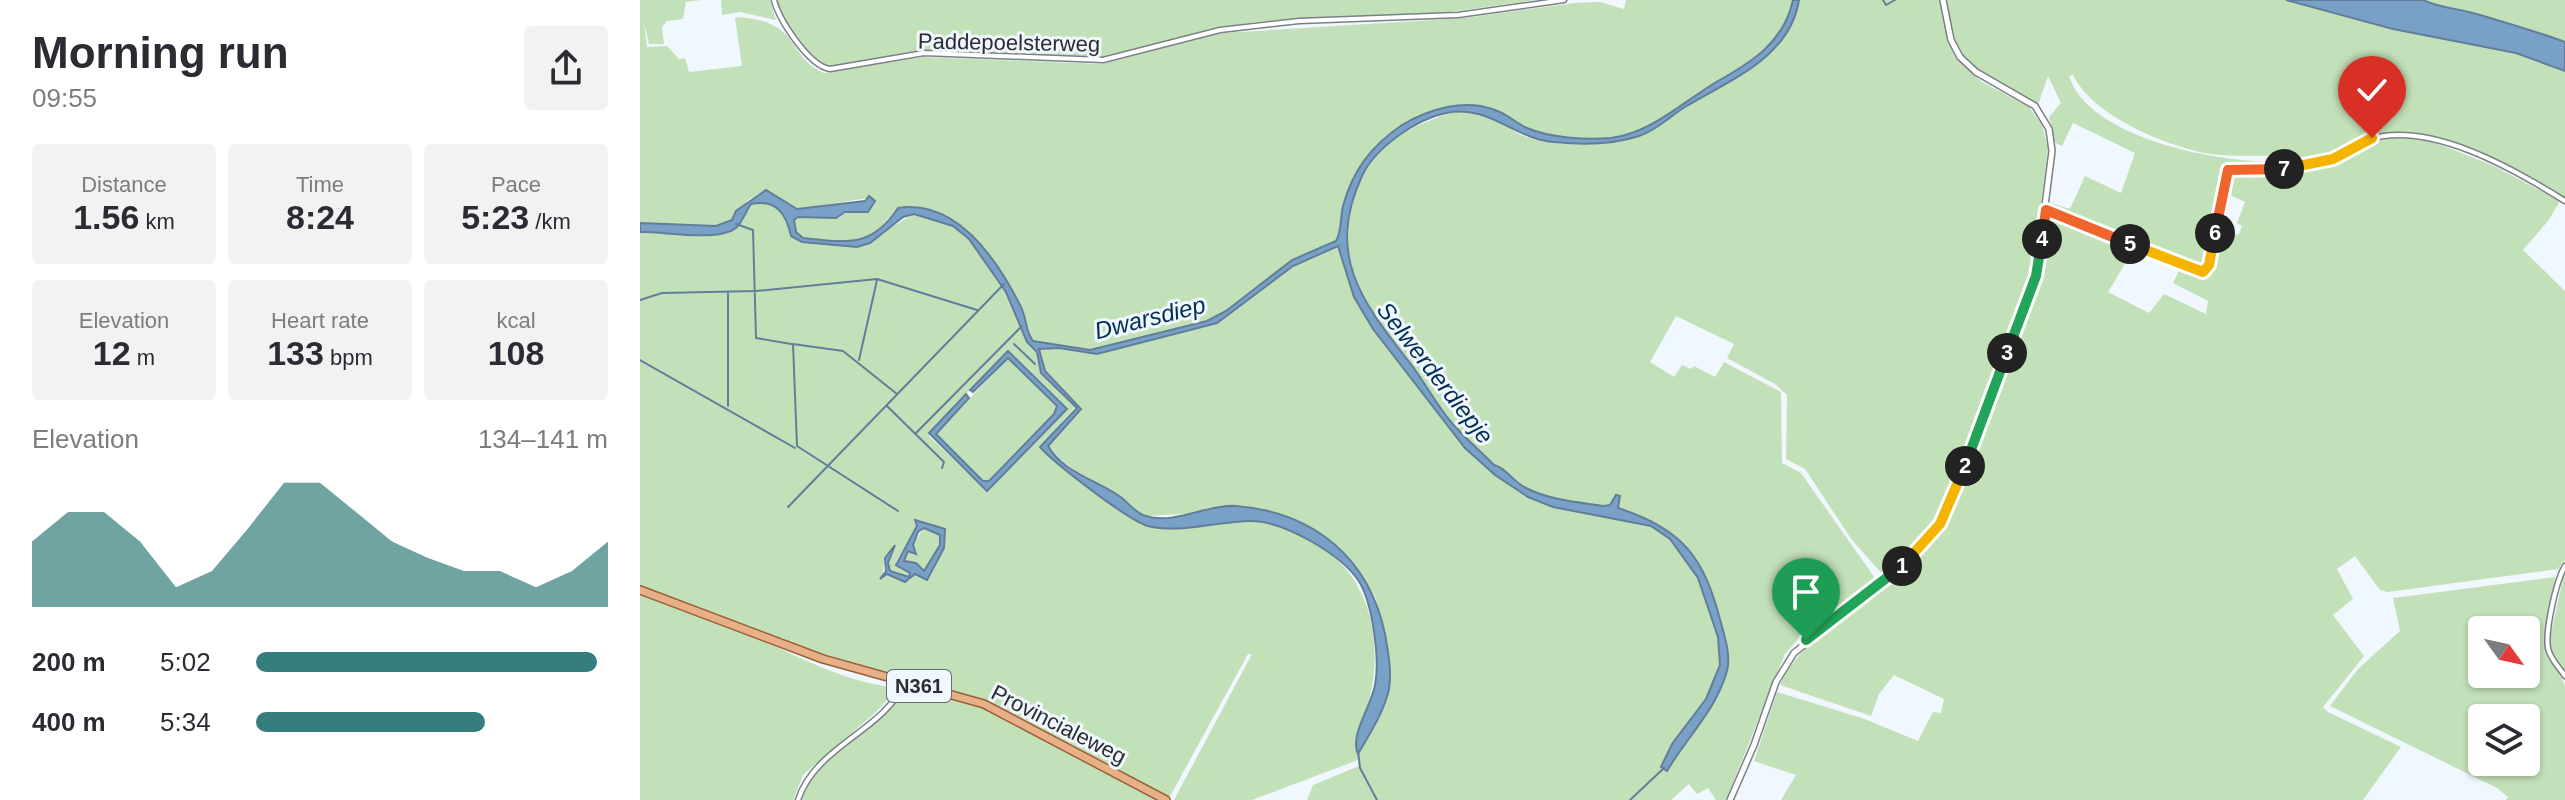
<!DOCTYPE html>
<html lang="en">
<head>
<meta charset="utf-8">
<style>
	body { margin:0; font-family:Helvetica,sans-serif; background:#f2f2f3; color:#2b2b33; height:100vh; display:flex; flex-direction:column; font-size:30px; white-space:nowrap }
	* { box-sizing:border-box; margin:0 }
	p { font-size:26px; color:#7c7c81 }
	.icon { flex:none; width:44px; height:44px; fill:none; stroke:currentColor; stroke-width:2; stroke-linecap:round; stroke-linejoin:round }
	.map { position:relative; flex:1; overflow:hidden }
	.side { display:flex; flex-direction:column; background:#fff; width:640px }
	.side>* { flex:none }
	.needle { width:52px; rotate:123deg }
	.fabs { position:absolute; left:1828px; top:616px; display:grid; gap:16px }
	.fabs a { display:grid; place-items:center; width:72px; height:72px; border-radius:8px; background:#fff; box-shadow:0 2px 6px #0004; font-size:40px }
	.pin { position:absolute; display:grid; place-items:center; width:68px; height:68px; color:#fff; margin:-82px -34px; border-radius:50% 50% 50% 0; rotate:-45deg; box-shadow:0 0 8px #0007 }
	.pin .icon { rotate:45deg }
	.km { position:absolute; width:40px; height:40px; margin:-20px; border-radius:50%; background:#222; color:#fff; font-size:22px; line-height:40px; text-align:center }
	.round { display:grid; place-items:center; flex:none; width:84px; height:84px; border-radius:8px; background:#f2f2f3 }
	.head { display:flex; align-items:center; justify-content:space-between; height:136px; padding:0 32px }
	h1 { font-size:44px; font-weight:700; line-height:60px }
	.stats { display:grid; grid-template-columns:repeat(3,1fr); gap:12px; height:136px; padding:8px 32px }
	.stats div { display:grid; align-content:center; border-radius:8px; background:#f2f2f3; text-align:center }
	.stats b { font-size:34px; font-weight:700 }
	.stats small { font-size:22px; font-weight:400 }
	.stats p { font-size:22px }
	.chart { height:224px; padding:16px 32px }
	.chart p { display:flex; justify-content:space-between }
	.chart svg { width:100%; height:144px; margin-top:8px; fill:#357e7d; opacity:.7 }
	ul { padding:0 32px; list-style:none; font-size:26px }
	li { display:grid; grid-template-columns:128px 96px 1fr; align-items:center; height:60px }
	li i { height:20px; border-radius:10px; background:#357e7d }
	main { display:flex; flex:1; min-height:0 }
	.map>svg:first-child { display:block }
	.green { fill:#c3e1b8; fill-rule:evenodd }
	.water { fill:#79a1c8; stroke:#627e9b; stroke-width:2; fill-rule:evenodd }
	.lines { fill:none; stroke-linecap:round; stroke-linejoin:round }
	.stream { stroke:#627e9b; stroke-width:2 }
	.minor-casing { stroke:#7a8088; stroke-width:7 }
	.tertiary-casing { stroke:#7a8088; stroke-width:8 }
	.primary-casing { stroke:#9b6038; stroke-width:10 }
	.minor { stroke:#fff; stroke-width:4 }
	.tertiary { stroke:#fff; stroke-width:5 }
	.primary { stroke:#e7b089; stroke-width:7 }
	.split-1-casing { stroke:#fff; stroke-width:16 }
	.split-2-casing { stroke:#fff; stroke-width:16 }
	.split-3-casing { stroke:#fff; stroke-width:16 }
	.split-4-casing { stroke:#fff; stroke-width:16 }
	.split-5-casing { stroke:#fff; stroke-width:16 }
	.split-6-casing { stroke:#fff; stroke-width:16 }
	.split-7-casing { stroke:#fff; stroke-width:16 }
	.split-8-casing { stroke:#fff; stroke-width:16 }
	.split-1 { stroke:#22a559; stroke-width:10 }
	.split-2 { stroke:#f5b400; stroke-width:10 }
	.split-3 { stroke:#22a559; stroke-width:10 }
	.split-4 { stroke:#22a559; stroke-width:10 }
	.split-5 { stroke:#f0652b; stroke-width:10 }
	.split-6 { stroke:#f5b400; stroke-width:10 }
	.split-7 { stroke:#f0652b; stroke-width:10 }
	.split-8 { stroke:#f5b400; stroke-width:10 }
	.labels { text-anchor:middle; stroke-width:6; stroke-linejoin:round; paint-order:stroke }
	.shield { fill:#f1f7fe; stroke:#666a6e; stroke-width:2 }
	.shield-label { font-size:20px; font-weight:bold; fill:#2b2e31 }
	.street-label { font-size:22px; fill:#2b2e31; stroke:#f1f7fe }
	.water-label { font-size:24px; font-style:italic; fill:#002f53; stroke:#f1f7fe }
</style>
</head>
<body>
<main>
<section class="side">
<div class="head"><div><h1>Morning run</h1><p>09:55</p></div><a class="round"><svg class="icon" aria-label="share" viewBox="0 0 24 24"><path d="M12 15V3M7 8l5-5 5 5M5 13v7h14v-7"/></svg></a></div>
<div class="stats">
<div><p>Distance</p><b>1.56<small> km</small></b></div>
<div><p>Time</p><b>8:24</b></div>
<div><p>Pace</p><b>5:23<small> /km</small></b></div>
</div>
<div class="stats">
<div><p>Elevation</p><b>12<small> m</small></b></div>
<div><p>Heart rate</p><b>133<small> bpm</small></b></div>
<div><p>kcal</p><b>108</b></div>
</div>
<div class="chart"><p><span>Elevation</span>134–141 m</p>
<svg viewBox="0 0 160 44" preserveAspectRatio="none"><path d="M0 44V24L10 15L20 15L30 24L40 38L50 33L60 20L70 6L80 6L90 15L100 24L110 29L120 33L130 33L140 38L150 33L160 24V44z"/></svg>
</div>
<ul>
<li><b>200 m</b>5:02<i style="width:97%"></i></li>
<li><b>400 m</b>5:34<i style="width:65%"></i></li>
</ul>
</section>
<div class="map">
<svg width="1925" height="800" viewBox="0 0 1925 800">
	<rect width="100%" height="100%" fill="#f1f7fe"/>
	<path class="green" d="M0,0H61L46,2L43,19L27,21L22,27L24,44H9L4,22L7,47L27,46L39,59L45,58L49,72L102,66L95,18L98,17C162,21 146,57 184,73L284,57L462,64L582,33L824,18L934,3L960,2L984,9L986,0H1153C1144,42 1112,61 1078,81C1045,100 1015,130 977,137C951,141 912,138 887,128C876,124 867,114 856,110C826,99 789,111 762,125C731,143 713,172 703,206C700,218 702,231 696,241L652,260L586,311L567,321L450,350L393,341L387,331L384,311L323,226L310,220L279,207L255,211L238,230L219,242L162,238L156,233L154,219L181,215L190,217L221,210L226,212L235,201L229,198L157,209L126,190L108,200L92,220L77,226L0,223Z
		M81,0H130L136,20L100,12L82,15Z
		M136,0H897L809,12L615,22L566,30L461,58L275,51L186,67C164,53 144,25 136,0Z
		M1159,0H1300L1308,36L1320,62L1342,82L1389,107L1402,125L1408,148L1393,267L1317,476L1291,530L1243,575L1212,540L1165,469L1146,459L1147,395L1135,384L1087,358L1094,344L1036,316L1010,362L1034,377L1042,365L1051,369L1054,366L1075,377L1084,362L1141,392L1142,463L1161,473L1237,581L1159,638L1145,654L1086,800H1076L1068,788L1057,794L1049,784L1031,800H667L673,785L719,766L718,760L612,800H534L612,654H608L529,798L348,703L144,642L143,637L140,641L0,588V232L64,236L100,222L111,204C136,200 145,213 151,236L217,247L274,214L313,226L329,239L366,292L387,342L397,352L400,369L436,406L400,447C418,464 486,520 508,526C544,535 581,514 617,521C733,542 758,645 715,742L720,752L749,688V656L735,596L699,547L622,510L505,516L437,472L412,453L408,446L441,408L405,371L399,349L419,348L457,354L577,323L653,266L698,246L705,271C697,211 725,145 784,123C799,117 812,110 830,111C851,112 862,125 879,134C903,146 942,145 969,143C1000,141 1020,123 1045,107C1058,99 1073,92 1087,84C1120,65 1153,39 1159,0ZM368,351L426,409L347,491L289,436L291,430ZM277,526L303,531C304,550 298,563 284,577L275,574L269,581L247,573L242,579L245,558L253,548L248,563L250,571L269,577L271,573L256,564L257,560Z
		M1305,0H1646L1753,29L1876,53L1925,71V200C1869,170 1797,118 1731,137C1717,141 1706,153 1693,158C1660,169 1624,167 1589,168L1580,183L1567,267L1561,271L1409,210V202L1430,209L1445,176L1481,193L1495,153L1433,123L1422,146L1415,143L1409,117L1421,103L1408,76L1398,105L1338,70L1322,56L1314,41ZM1433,75C1453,116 1527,147 1571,154C1596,157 1622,155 1646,156L1644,161C1586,165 1449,140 1429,76Z
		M1783,0H1925V42C1895,31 1864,22 1833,13C1815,8 1800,8 1783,0Z
		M1779,136L1854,166L1920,201L1908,221L1883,250L1925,291V560L1918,569L1748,592L1740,590L1715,556L1697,569L1713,599L1693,615L1724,656L1683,707L1688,712L1761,747L1723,800H1141L1156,775L1114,761L1137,692L1222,718L1278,741L1293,712L1301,713L1304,699L1254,675L1239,694L1231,716L1140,685C1176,611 1269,588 1311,516L1400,275L1408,215L1494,249L1468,292L1509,313L1524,294L1566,314L1568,301L1533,283L1540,268L1561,277L1572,270L1578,229L1592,236L1599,234L1602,226L1597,223L1605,202L1584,192L1588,172L1655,170L1695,160L1730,140Z
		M368,358L418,409L346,483L296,434Z
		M284,528L300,535V544L285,571L264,561L268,551L277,552L272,545Z
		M1925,569V674L1910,652L1909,643Z
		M1915,577L1907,639L1925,686V800H1866L1868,797L1857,788L1690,706L1718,669L1760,631L1753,598ZM1842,630H1886V674H1842ZM1842,718H1886V762H1842Z
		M0,594C39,608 80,620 117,638C166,660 202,681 257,688L236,712L163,775L153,800H0Z
		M270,685L346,708L522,800H160L173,773Z"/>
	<path class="water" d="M1153,0H1159C1150,58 1089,80 1045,107C1029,117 1017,130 999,136C972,145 942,145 914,142C874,139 849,104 806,113C776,119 735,148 722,176C684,258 725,305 773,367C786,385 797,405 811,422C824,437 840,451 854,465C865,467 873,481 884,487C908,500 937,502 964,506L970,505L976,495L980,496L978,508C1043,529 1064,557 1081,623C1085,638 1091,656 1087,671C1076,710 1047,737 1027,771L1021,767L1032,744L1066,699L1080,665L1078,637L1058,578L1030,539L1011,526L913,507L888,497L855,475L825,448L733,329L714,297L698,246L653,266L577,323L457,354L419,348L399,349L405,371L441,409L408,446C422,472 459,481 482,498C489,504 497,514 506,516C535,525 567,504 596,506C674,512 729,558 745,634C748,652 752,671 749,689C744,712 729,735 718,754C709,736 732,705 735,685C740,660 733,606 720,583C703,555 644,521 611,521C577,521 541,534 508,526C489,521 414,463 400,447L437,408L401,373L397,352L387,342L366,292L329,239L313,226L274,214L263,217L230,243L217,247L162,242L151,236C146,213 136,199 111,204C106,211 102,222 97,227C80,243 23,231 0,232V223L76,226L92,220L96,211L126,190L157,209L225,201L229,196L235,201L228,212H205L196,218L158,217L154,220L156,232L163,238C206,242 231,249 258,208C318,199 358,261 381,307C387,319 385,331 393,341L450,350L567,321L586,311L652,260L696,241C702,231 700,218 703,206C713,170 731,146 762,125C789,109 825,98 855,110C867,114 876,123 887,128C910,138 946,140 971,138C1011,133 1044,101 1078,81C1112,62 1144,42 1153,0Z
		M1646,0H1783C1800,8 1815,8 1833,13C1864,22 1895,31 1925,42V71L1876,53L1753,29Z
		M368,351L427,409L347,491L289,433L326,394L329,398L296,434L343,481H349L414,414L417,406L368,358L333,392L330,390Z
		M275,520L305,529L304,548L287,580L275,574L265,582L247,574L240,579L246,571L245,558L255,545L248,563L250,571L269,577L270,573L256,565L277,526ZM284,528L300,535V545L284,571L276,563L264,561L268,551L276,554L273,545L278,532Z"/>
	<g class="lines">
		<path class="stream" d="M1243,0L1246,5L1255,0
			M96,224L113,230L116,338L151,344
			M0,300L22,293L116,291L237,279L337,310
			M374,344L395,364
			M0,360L155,448
			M219,360L237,280
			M257,394L203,351L153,344L157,446L258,511
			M88,406V292
			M247,406L304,462L302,468
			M276,433L382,326
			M148,507L364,284
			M718,751L720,768L737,800
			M990,800L1024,768"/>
		<g class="minor-casing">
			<path id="minor" d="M134,0C139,20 169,66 190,69L284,53L463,60L580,30L659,21L818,15L924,0
				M1406,210L1563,272L1569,265L1584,176L1588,170C1615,164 1646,171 1674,165C1695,160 1710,145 1730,139C1791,121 1874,169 1925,201
				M1925,566C1916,581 1905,631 1908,648C1910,659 1919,667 1925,676
				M158,800C175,746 247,729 264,682"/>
		</g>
		<g class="tertiary-casing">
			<path id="tertiary" d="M1090,800L1114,745L1136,682L1154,653L1272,557L1300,524L1396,276L1412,151L1409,129L1395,106L1336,72L1320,57L1311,40L1303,0"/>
		</g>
		<g class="primary-casing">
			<path id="primary" d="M0,590L183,659L344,704L526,800"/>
		</g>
		<use href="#minor" class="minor"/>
		<use href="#tertiary" class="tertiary"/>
		<use href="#primary" class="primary"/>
	</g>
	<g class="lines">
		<g class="split-1-casing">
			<path id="split-1" d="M1166,640L1262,566"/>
		</g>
		<g class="split-2-casing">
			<path id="split-2" d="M1262,566L1300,524L1325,466"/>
		</g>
		<g class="split-3-casing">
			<path id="split-3" d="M1325,466L1367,353"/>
		</g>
		<g class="split-4-casing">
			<path id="split-4" d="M1367,353L1396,276L1402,239"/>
		</g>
		<g class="split-5-casing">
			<path id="split-5" d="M1402,239L1406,210L1490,244"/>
		</g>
		<g class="split-6-casing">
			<path id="split-6" d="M1490,244L1563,272L1569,265L1575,233"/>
		</g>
		<g class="split-7-casing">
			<path id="split-7" d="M1575,233L1588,170L1644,169"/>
		</g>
		<g class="split-8-casing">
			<path id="split-8" d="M1644,169L1693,159L1732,138"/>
		</g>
		<use href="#split-1" class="split-1"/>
		<use href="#split-2" class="split-2"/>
		<use href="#split-3" class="split-3"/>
		<use href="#split-4" class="split-4"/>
		<use href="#split-5" class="split-5"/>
		<use href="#split-6" class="split-6"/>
		<use href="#split-7" class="split-7"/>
		<use href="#split-8" class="split-8"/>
	</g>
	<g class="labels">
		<rect class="shield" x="247" y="670" width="64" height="32" rx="6"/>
		<g class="shield-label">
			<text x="279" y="693">N361</text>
		</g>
		<g class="street-label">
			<text transform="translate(369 42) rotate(1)" y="8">Paddepoelsterweg</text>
			<text transform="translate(419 724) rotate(27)" y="8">Provincialeweg</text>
		</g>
		<g class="water-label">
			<text transform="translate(510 318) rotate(-14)" y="8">Dwarsdiep</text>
			<text transform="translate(795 373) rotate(52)" y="8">Selwerderdiepje</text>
		</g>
	</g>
</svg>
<div class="fabs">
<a><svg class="needle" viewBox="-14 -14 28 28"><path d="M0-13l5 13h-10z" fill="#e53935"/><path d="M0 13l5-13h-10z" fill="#7c7c81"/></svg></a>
<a><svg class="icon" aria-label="layers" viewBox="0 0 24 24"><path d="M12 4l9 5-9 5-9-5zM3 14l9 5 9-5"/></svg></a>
</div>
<div class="pin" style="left:1166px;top:640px;background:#1e9e55"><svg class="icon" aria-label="arrive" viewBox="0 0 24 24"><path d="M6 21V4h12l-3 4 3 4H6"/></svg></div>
<div class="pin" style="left:1732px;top:138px;background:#d93025"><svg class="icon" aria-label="check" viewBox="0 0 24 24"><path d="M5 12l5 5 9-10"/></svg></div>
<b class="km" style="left:1262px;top:566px">1</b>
<b class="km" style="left:1325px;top:466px">2</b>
<b class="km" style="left:1367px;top:353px">3</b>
<b class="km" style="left:1402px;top:239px">4</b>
<b class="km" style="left:1490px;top:244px">5</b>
<b class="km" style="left:1575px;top:233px">6</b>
<b class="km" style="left:1644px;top:169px">7</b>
</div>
</main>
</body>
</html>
